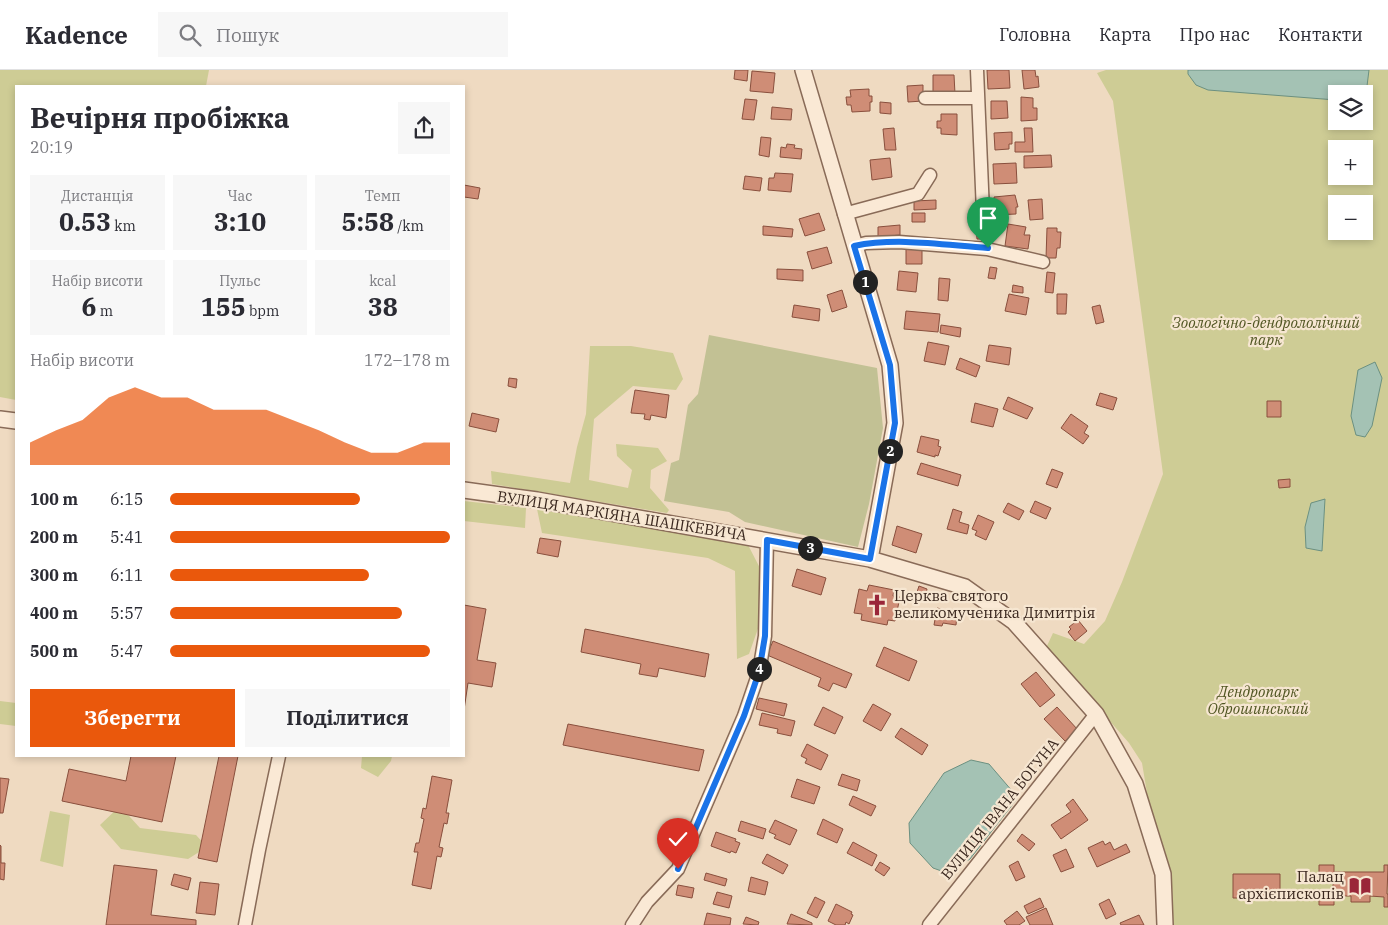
<!DOCTYPE html>
<html lang="uk">
<head>
<meta charset="utf-8">
<style>
	body { margin:0; font-family:"IBM Plex Serif",serif; background:#f7f7f7; color:#2b2b33; height:100vh; display:flex; flex-direction:column; font-size:19px; white-space:nowrap }
	* { box-sizing:border-box; margin:0 }
	p { font-size:16px; color:#7c7c81 }
	.icon { flex:none; width:28px; height:28px; fill:none; stroke:currentColor; stroke-width:2; stroke-linecap:round; stroke-linejoin:round }
	.map { position:relative; flex:1; overflow:hidden }
	.sheet { position:absolute; left:15px; top:15px; width:450px; height:672px; display:flex; flex-direction:column; background:#fff; border-radius:0px; box-shadow:0 2px 8px #0003 }
	.sheet>* { flex:none }
	.fabs { position:absolute; left:1328px; top:15px; display:grid; gap:10px }
	.fabs a { display:grid; place-items:center; width:45px; height:45px; border-radius:0px; background:#fff; box-shadow:0 2px 8px #0003; font-size:25px }
	.pin { position:absolute; display:grid; place-items:center; width:42px; height:42px; color:#fff; margin:-51px -21px; border-radius:50% 50% 50% 0; rotate:-45deg; box-shadow:0 0 5px #0007 }
	.pin .icon { rotate:45deg }
	.km { position:absolute; width:25px; height:25px; margin:-12px; border-radius:50%; background:#222; color:#fff; font-size:14px; line-height:25px; text-align:center }
	.round { display:grid; place-items:center; flex:none; width:52px; height:52px; border-radius:0px; background:#f7f7f7 }
	.head { display:flex; align-items:center; justify-content:space-between; height:85px; padding:0 15px }
	h1 { font-size:28px; font-weight:700; line-height:38px }
	.stats { display:grid; grid-template-columns:repeat(3,1fr); gap:8px; height:85px; padding:5px 15px }
	.stats div { display:grid; align-content:center; border-radius:0px; background:#f7f7f7; text-align:center }
	.stats b { font-size:25px; font-weight:700 }
	.stats small { font-size:14px; font-weight:400 }
	.stats p { font-size:14px }
	.chart { height:140px; padding:10px 15px }
	.chart p { display:flex; justify-content:space-between }
	.chart svg { width:100%; height:90px; margin-top:5px; fill:#ea580c; opacity:.7 }
	.primary-button { display:flex; gap:10px; margin-top:auto; padding:10px 15px }
	.primary-button a { flex:1; height:58px; border-radius:0px; background:#ea580c; color:#fff; font-size:20px; font-weight:700; line-height:58px; text-align:center }
	.primary-button a+a { background:#f7f7f7; color:#2b2b33 }
	ul { padding:0 15px; list-style:none; font-size:16px }
	li { display:grid; grid-template-columns:80px 60px 1fr; align-items:center; height:38px }
	li i { height:12px; border-radius:6px; background:#ea580c }
	header { display:flex; align-items:center; gap:30px; box-sizing:border-box; height:70px; padding:0 25px; background:#fff; border-bottom:1px solid #e1e1e2 }
	header strong { font-size:24px }
	nav { display:flex; gap:28px; margin-inline-start:auto; font-size:18px }
	.search { width:350px; height:45px; background:#f7f7f7; display:flex; align-items:center; gap:12px; box-sizing:border-box; padding:0 18px; border-radius:0px; color:#7c7c81; font-size:19px }
	.map>svg:first-child { display:block }
	.green { fill:#cecc95; fill-rule:evenodd }
	.cemetery { fill:#c2c194 }
	.water { fill:#a4c2b4; stroke:#6b9081 }
	.building { fill:#cf8d76; stroke:#894f3d }
	.lines { fill:none; stroke-linecap:round; stroke-linejoin:round }
	.minor-casing { stroke:#896b58; stroke-width:15 }
	.tertiary-casing { stroke:#896b58; stroke-width:18 }
	.minor { stroke:#fae9d5; stroke-width:12 }
	.tertiary { stroke:#fae9d5; stroke-width:15 }
	.route-casing { stroke:#fff; stroke-width:10 }
	.route { stroke:#1a73e8; stroke-width:6 }
	.labels { text-anchor:middle; stroke-width:4.5; stroke-linejoin:round; paint-order:stroke }
	.park-label { font-size:15px; font-style:italic; fill:#515623; stroke:#f6e6d1 }
	.street-label { font-size:15px; fill:#39261d; stroke:#f6e6d1 }
	.poi-label { font-size:15px; fill:#39261d; stroke:#f6e6d1; text-anchor:start }
</style>
</head>
<body>
<header>
<strong>Kadence</strong>
<div class="search"><svg class="icon" aria-label="search" viewBox="0 0 24 24"><circle cx="10" cy="10" r="6"/><path d="M15 15l6 6"/></svg>Пошук</div>
<nav><a>Головна</a><a>Карта</a><a>Про нас</a><a>Контакти</a></nav>
</header>
<div class="map">
<svg width="1388" height="855" viewBox="0 0 1388 855">
	<rect width="100%" height="100%" fill="#efdac1"/>
	<path class="green" d="M0,0H209L206,16H16V330L0,327Z
		M1106,0H1388V855H1173L1172,816L1158,758L1150,741L1142,693L1129,673L1046,578L1053,563L1084,574L1105,551L1122,512L1163,404L1113,31L1097,3ZM1336,24H1364V51H1336ZM1336,79H1364V106H1336ZM1336,134H1364V161H1336Z
		M590,276H631L673,283L683,309L676,320L633,316L594,349L589,410L628,418L632,400L617,386L616,374L658,378L667,391L651,400L650,418L669,440L667,443L492,414L491,401L570,413L577,377L586,344Z
		M464,431L526,438L525,458L464,451Z
		M537,439L747,473L762,502L760,553L749,584L737,589L735,501L708,488L542,463Z
		M0,631L16,633V656L0,654Z
		M362,686H392L391,691L378,707L361,698Z
		M120,736L140,758L196,765L207,777L188,789L121,779L100,755Z
		M50,741L70,745L63,797L40,791Z"/>
	<path class="cemetery" d="M709,265L877,298L883,358L869,434L858,477L745,452L729,442L664,431L671,393L679,390L688,335L698,324Z"/>
	<path class="water" d="M1188,0H1369L1367,16L1360,24H1336V30L1208,20L1196,15L1188,4Z
		M1375,292L1382,308L1372,356L1365,367L1356,365L1351,346L1358,300Z
		M1325,429L1322,481L1306,478L1305,457L1311,433Z
		M971,690L989,694L1013,722L1016,730L970,789L947,803L933,798L910,773L909,753L944,703Z"/>
	<path class="building" d="M735,0H748L747,11L734,9Z
		M987,0H1009L1010,18L988,19Z
		M1022,0H1035L1036,7L1038,6L1039,17L1024,19Z
		M752,1L775,3L773,23L750,21Z
		M933,5H954L955,24L933,25Z
		M923,15V31L908,32L907,16Z
		M869,19V26H872V32H870V41L852,42L851,35H847L846,27H851L850,20Z
		M1021,27L1033,28V38H1037V50L1021,51Z
		M745,29L757,30L754,50L742,49Z
		M991,31H1007L1008,48L991,49Z
		M880,32L891,33V44L880,43Z
		M772,37L792,39L791,50L771,49Z
		M941,44H957V65L941,64V58H937V51H941Z
		M894,58L896,80H885L883,59Z
		M1024,58H1032L1033,82H1015V72H1025Z
		M1012,62V74H1009V79L995,80L994,63Z
		M761,67L771,68L769,87L759,85Z
		M787,74L795,75L794,78L802,79L801,89L780,87L781,77L786,78Z
		M1051,85L1052,97L1024,98V86Z
		M890,88L892,107L872,110L870,90Z
		M1016,93L1017,113L994,114L993,94Z
		M775,103L793,104L791,122L768,120L769,108H774Z
		M745,106L762,108L760,121L743,119Z
		M464,115L480,118L478,129L464,127Z
		M1015,125L1018,137H1016V144L995,145L994,127Z
		M1042,129L1043,149L1030,150L1028,130Z
		M936,130V139L914,140V131Z
		M819,143L825,160L805,166L799,149Z
		M912,143H925V152H912Z
		M1008,154L1026,157L1024,165H1030L1028,179L1005,176Z
		M900,155V165L878,167V157Z
		M763,156L793,159L792,167L763,165Z
		M976,157H987V169H977Z
		M1047,158H1057V162H1061L1060,178H1057L1056,188H1046Z
		M906,176H922V194H906Z
		M827,177L832,193L812,199L807,182Z
		M990,197L997,198L995,209L988,208Z
		M777,199L803,200V211L777,209Z
		M899,201L918,203L916,222L897,220Z
		M1047,202L1055,203L1053,223L1045,222Z
		M939,208L950,209L948,231L938,230Z
		M1013,215L1023,217V223L1012,222Z
		M842,220L847,237L832,242L827,225Z
		M1009,224L1029,228L1026,245L1005,241Z
		M1057,224H1067L1066,244H1057Z
		M794,235L820,239L819,251L792,247Z
		M1100,235L1104,252L1096,254L1092,237Z
		M906,241L940,244L938,262L904,259Z
		M941,255L961,258L960,267L940,263Z
		M928,272L949,276L945,295L924,291Z
		M989,275L1011,278L1009,295L986,291Z
		M960,288L980,296L976,307L956,299Z
		M509,308L517,309L516,318L508,316Z
		M635,320L669,325L666,348L651,345L650,350L644,349L645,344L631,343Z
		M1100,323L1117,328L1113,340L1096,335Z
		M1008,327L1033,338L1027,349L1003,339Z
		M1267,331H1281V347H1267Z
		M975,333L998,339L993,357L971,352Z
		M472,343L499,349L496,362L469,356Z
		M1071,344L1088,356L1084,363L1089,366L1083,374L1061,358Z
		M921,366L939,370L938,376L941,377L938,386L935,385V387L917,382Z
		M921,393L961,405L958,416L917,404Z
		M1052,399L1063,403L1057,418L1046,414Z
		M1290,409V417L1279,418L1278,410Z
		M1035,431L1051,438L1046,449L1030,442Z
		M1008,433L1024,441L1019,450L1003,442Z
		M953,439L962,442L959,452L969,455L967,464L947,459Z
		M978,445L994,452L986,470L975,465L977,461L972,459Z
		M897,456L922,464L916,483L892,475Z
		M540,468L561,471L558,487L537,483Z
		M797,499L826,508L821,525L792,516Z
		M869,515L894,520L893,526L900,527L895,551L888,550L887,555L861,550L862,544L854,543L859,519L867,521Z
		M919,516L927,519L925,528L916,525Z
		M464,535L486,539L477,590L496,593L492,617L468,613L464,640Z
		M937,538L946,540L945,543L957,546L956,555L943,553L942,556L934,555Z
		M1078,550L1087,561L1075,571L1068,562L1071,559L1069,557Z
		M585,559L709,584L705,607L659,598L657,607L639,604L641,594L581,582Z
		M773,571L852,604L846,618L833,613L829,621L818,616L821,608L767,585Z
		M884,577L917,591L909,611L876,596Z
		M1036,602L1055,625L1040,637L1021,614Z
		M759,628L787,634L784,646L756,639Z
		M873,634L891,644L881,661L863,651Z
		M823,637L843,647L835,664L814,655Z
		M1057,637L1078,660L1065,671L1044,649Z
		M762,643L795,651L791,666L777,663L778,659L759,655Z
		M568,654L704,680L699,701L563,675Z
		M901,658L928,675L922,685L895,667Z
		M807,674L828,685L821,700L805,693L807,689L801,686Z
		M131,686H176L162,752L62,731L69,699L126,711Z
		M219,686H238L217,792L198,788Z
		M842,704L860,710L857,721L838,715Z
		M432,706L452,710L446,743H449L447,754L444,753L439,777L443,778L441,787L437,786L431,819L412,815L418,782H414L416,773H419L424,749L421,748L423,738L426,739Z
		M0,708L9,709L3,743H0Z
		M797,709L820,717L814,734L791,727Z
		M853,726L876,736L871,746L849,735Z
		M1073,729L1088,750L1061,769L1051,755L1071,742L1066,735Z
		M823,749L843,759L837,773L817,764Z
		M775,750L797,760L790,775L774,768L776,765L769,762Z
		M741,751L766,759L763,769L738,761Z
		M716,762L736,769L735,771L740,773L736,783L731,781L730,783L711,776Z
		M1022,764L1035,774L1029,781L1017,771Z
		M1103,771L1105,775L1110,772L1114,780L1126,774L1130,782L1097,797L1088,778Z
		M853,772L877,785L872,796L847,783Z
		M0,775L1,776V793H5L4,810L0,809Z
		M1066,779L1074,797L1061,802L1053,785Z
		M767,784L788,795L783,804L762,793Z
		M1018,791L1025,807L1016,811L1009,796Z
		M880,792L890,798L884,806L875,800Z
		M114,795L157,800L151,845L196,850V855H106Z
		M1319,795H1334V802H1384V795H1388L1387,824H1388V837H1384V827L1370,826V832H1351V826H1334V835H1319V822H1333V810H1319Z
		M706,803L727,809L725,816L704,810Z
		M174,804L191,808L188,820L171,815Z
		M1233,804H1280V828H1233Z
		M751,807L768,812L765,825L748,821Z
		M200,812L219,814L215,845L196,843Z
		M678,815L694,818L692,828L676,825Z
		M717,822L732,826L729,838L713,834Z
		M815,827L825,832L817,848L807,843Z
		M1040,828L1044,837L1028,844L1024,836Z
		M1109,829L1116,844L1106,849L1099,834Z
		M836,834L852,842L851,844L853,845L849,854L846,852L845,855H836L828,851Z
		M1046,838L1053,855H1030L1026,847Z
		M1017,841L1025,851L1019,855H1007L1004,851Z
		M707,843L731,848L730,855H704Z
		M791,844L812,853V855L787,854Z
		M1139,845L1144,855H1121L1120,853Z
		M746,847L759,852L758,855L743,854Z"/>
	<g class="lines">
		<g class="minor-casing">
			<path id="minor" d="M977,0L983,142
				M925,28H978
				M844,144L918,124L930,105
				M854,176L866,173L899,172L987,179L1043,192
				M245,855L259,780L279,686
				M632,855L647,832L678,799L744,646L759,602L765,566L767,470
				M929,855L1096,644"/>
		</g>
		<g class="tertiary-casing">
			<path id="tertiary" d="M803,0L890,295L895,353L870,489
				M0,349L16,351
				M464,420L537,430L870,489L965,517L1014,552L1096,644L1135,714L1163,804L1165,855"/>
		</g>
		<use href="#minor" class="minor"/>
		<use href="#tertiary" class="tertiary"/>
	</g>
	<g class="lines">
		<g class="route-casing">
			<path id="route" d="M678,799L744,646L759,602L765,566L767,470L870,489L895,353L890,295L854,176C897,167 944,175 988,178"/>
		</g>
		<use href="#route" class="route"/>
	</g>
	<defs>
		<g id="church-bare" transform="scale(1.725)"><path d="M-1.2-6h2.4v3.5h3.3v2.4h-3.3V6h-2.4V-.1h-3.3v-2.4h3.3Z" fill="#9a2639" stroke="#f6e6d1" stroke-width="2.5" paint-order="stroke"/></g>
		<g id="library-bare" transform="scale(1.725)"><path d="M-6-4Q-3-5.5-.7-3.5V5Q-3 3-6 4ZM6-4Q3-5.5 .7-3.5V5Q3 3 6 4Z" fill="#9a2639" stroke="#f6e6d1" stroke-width="2.5" paint-order="stroke"/></g>
	</defs>
	<g fill-rule="evenodd">
		<use href="#church-bare" x="877" y="535"/>
		<use href="#library-bare" x="1360" y="816"/>
	</g>
	<g class="labels">
		<g class="park-label">
			<text x="1266" y="258">Зоологічно-дендрололічний<tspan x="1266" dy="17">парк</tspan></text>
			<text x="1258" y="627">Дендропарк<tspan x="1258" dy="17">Оброшинський</tspan></text>
		</g>
		<g class="street-label">
			<text transform="translate(622 446) rotate(9)" y="5">ВУЛИЦЯ МАРКІЯНА ШАШКЕВИЧА</text>
			<text transform="translate(1000 739) rotate(-51)" y="5">ВУЛИЦЯ ІВАНА БОГУНА</text>
		</g>
		<g class="poi-label">
			<text x="894" y="531">Церква святого<tspan x="894" dy="17">великомученика Димитрія</tspan></text>
			<text x="1344" y="812" text-anchor="end">Палац<tspan x="1344" dy="17">архієпископів</tspan></text>
		</g>
	</g>
</svg>
<div class="fabs">
<a><svg class="icon" aria-label="layers" viewBox="0 0 24 24"><path d="M12 4l9 5-9 5-9-5zM3 14l9 5 9-5"/></svg></a>
<a>+</a>
<a>−</a>
</div>
<div class="pin" style="left:988px;top:178px;background:#1e9e55"><svg class="icon" aria-label="arrive" viewBox="0 0 24 24"><path d="M6 21V4h12l-3 4 3 4H6"/></svg></div>
<div class="pin" style="left:678px;top:799px;background:#d93025"><svg class="icon" aria-label="check" viewBox="0 0 24 24"><path d="M5 12l5 5 9-10"/></svg></div>
<b class="km" style="left:865px;top:212px">1</b>
<b class="km" style="left:890px;top:381px">2</b>
<b class="km" style="left:810px;top:478px">3</b>
<b class="km" style="left:759px;top:599px">4</b>
<section class="sheet">
<div class="head"><div><h1>Вечірня пробіжка</h1><p>20:19</p></div><a class="round"><svg class="icon" aria-label="share" viewBox="0 0 24 24"><path d="M12 15V3M7 8l5-5 5 5M5 13v7h14v-7"/></svg></a></div>
<div class="stats">
<div><p>Дистанція</p><b>0.53<small> km</small></b></div>
<div><p>Час</p><b>3:10</b></div>
<div><p>Темп</p><b>5:58<small> /km</small></b></div>
</div>
<div class="stats">
<div><p>Набір висоти</p><b>6<small> m</small></b></div>
<div><p>Пульс</p><b>155<small> bpm</small></b></div>
<div><p>kcal</p><b>38</b></div>
</div>
<div class="chart"><p><span>Набір висоти</span>172–178 m</p>
<svg viewBox="0 0 160 44" preserveAspectRatio="none"><path d="M0 44V33L10 27L20 22L30 11L40 6L50 11L60 11L70 17L80 17L90 17L100 22L110 27L120 33L130 38L140 38L150 33L160 33V44z"/></svg>
</div>
<ul>
<li><b>100 m</b>6:15<i style="width:68%"></i></li>
<li><b>200 m</b>5:41<i style="width:100%"></i></li>
<li><b>300 m</b>6:11<i style="width:71%"></i></li>
<li><b>400 m</b>5:57<i style="width:83%"></i></li>
<li><b>500 m</b>5:47<i style="width:93%"></i></li>
</ul>
<div class="primary-button"><a>Зберегти</a><a>Поділитися</a></div>
</section>
</div>
</body>
</html>
